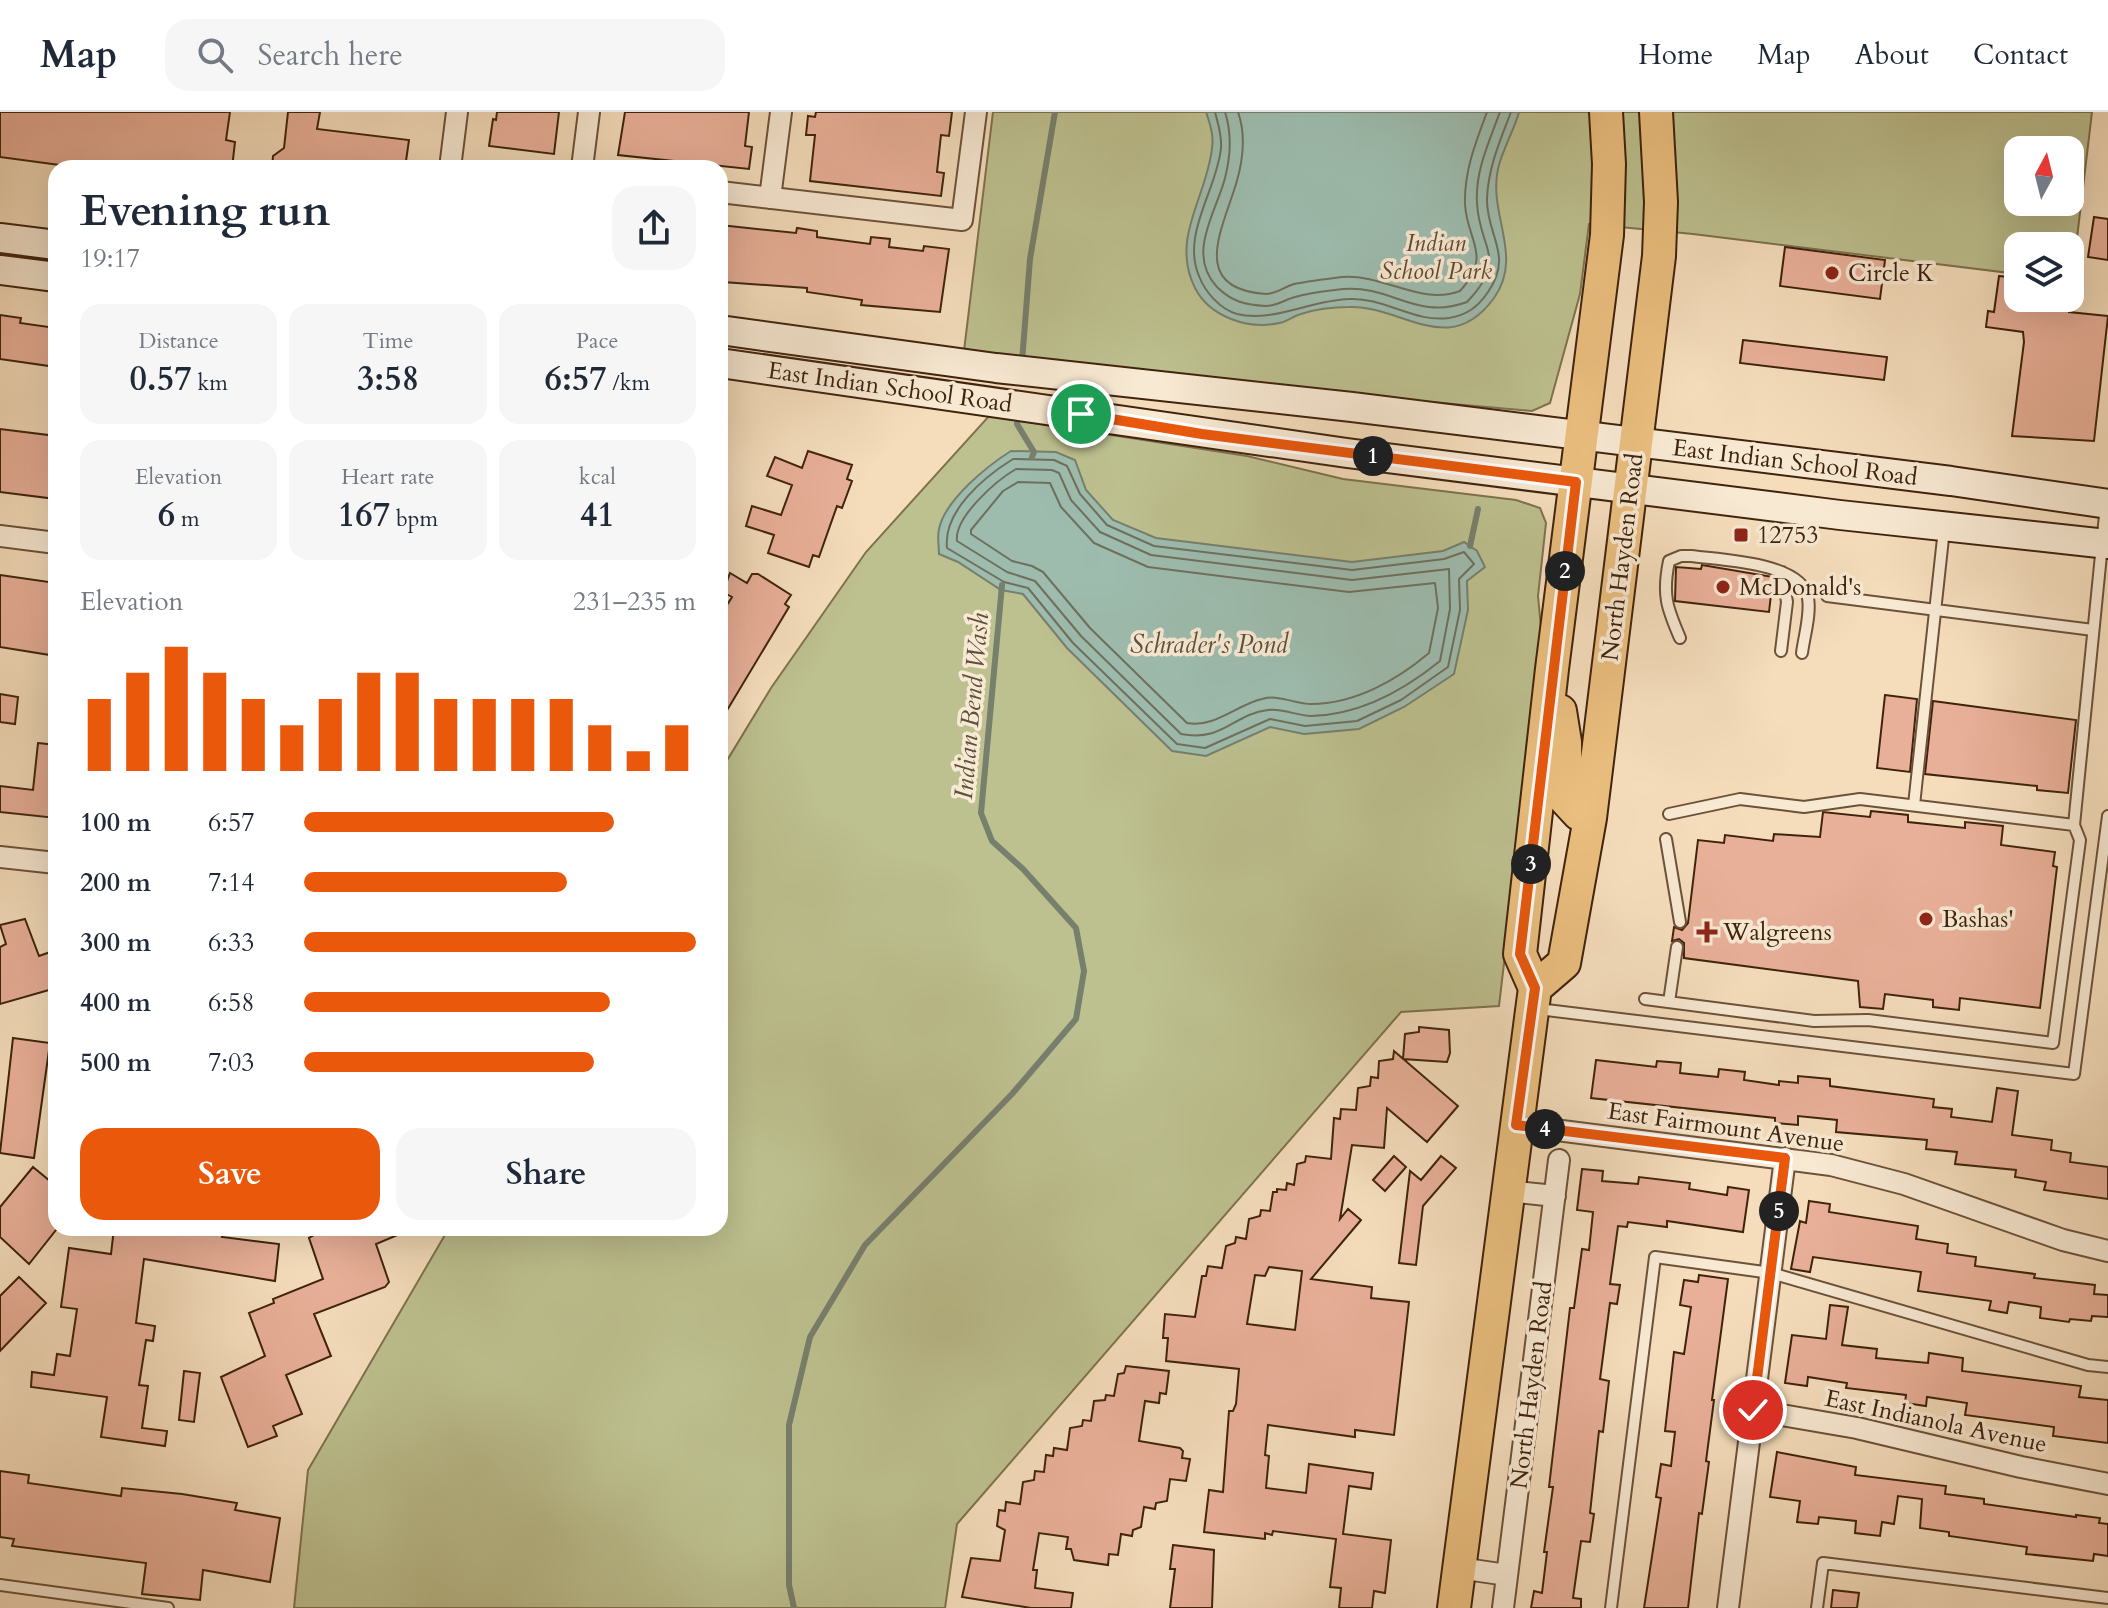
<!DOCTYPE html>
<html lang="en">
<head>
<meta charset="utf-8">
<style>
	body { margin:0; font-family:Cardo,serif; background:#f6f6f7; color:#1f2937; height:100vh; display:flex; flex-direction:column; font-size:30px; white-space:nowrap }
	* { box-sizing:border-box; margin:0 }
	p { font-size:26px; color:#747a83 }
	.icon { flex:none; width:44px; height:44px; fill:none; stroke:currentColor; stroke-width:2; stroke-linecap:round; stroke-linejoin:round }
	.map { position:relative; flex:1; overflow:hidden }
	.side { position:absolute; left:48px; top:48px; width:680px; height:1076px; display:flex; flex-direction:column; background:#fff; border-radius:24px; box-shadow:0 8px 32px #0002 }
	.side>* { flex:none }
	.needle { width:52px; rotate:7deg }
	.fabs { position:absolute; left:2004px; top:24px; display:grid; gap:16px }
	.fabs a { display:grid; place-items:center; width:80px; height:80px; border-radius:16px; background:#fff; box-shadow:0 8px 32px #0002; font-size:40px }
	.pin { position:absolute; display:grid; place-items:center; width:68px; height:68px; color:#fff; margin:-34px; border:4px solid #fff; border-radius:50%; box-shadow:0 2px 8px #0007 }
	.km { position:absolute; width:40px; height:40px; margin:-20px; border-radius:50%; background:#222; color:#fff; font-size:22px; line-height:40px; text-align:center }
	.round { display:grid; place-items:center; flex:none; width:84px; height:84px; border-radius:24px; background:#f6f6f7 }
	.head { display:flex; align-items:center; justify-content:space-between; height:136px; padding:0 32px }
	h1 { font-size:44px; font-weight:800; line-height:60px }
	.stats { display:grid; grid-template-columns:repeat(3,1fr); gap:12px; height:136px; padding:8px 32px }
	.stats div { display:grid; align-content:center; border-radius:20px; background:#f6f6f7; text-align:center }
	.stats b { font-size:34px; font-weight:800 }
	.stats small { font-size:22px; font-weight:400 }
	.stats p { font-size:22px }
	.chart { height:224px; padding:16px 32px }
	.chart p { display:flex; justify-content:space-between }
	.chart svg { width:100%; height:144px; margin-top:8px; stroke:#ea580c; stroke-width:6 }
	.button { display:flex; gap:16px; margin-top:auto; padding:16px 32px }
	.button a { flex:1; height:92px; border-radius:24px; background:#ea580c; color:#fff; font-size:32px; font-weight:800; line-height:92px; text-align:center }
	.button a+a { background:#f6f6f7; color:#1f2937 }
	ul { padding:0 32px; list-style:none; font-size:26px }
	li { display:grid; grid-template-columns:128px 96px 1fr; align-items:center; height:60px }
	li i { height:20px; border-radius:10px; background:#ea580c }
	header { display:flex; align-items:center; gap:48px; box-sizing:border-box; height:112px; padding:0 40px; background:#fff; border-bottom:2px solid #e0e1e3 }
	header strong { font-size:38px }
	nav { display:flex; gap:44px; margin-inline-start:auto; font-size:28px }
	.search { width:560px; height:72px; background:#f6f6f7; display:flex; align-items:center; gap:20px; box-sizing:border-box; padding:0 28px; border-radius:24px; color:#747a83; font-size:30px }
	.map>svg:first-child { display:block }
	.green { fill:#bdc08f; stroke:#7e724e; stroke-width:2; fill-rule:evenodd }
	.water { fill:#9dbcae; stroke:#777f6d; stroke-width:2 }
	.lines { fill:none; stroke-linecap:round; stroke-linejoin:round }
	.shore { stroke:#6e705d; stroke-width:2 }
	.stream { stroke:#777f6d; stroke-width:6 }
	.building { fill:#e9b099; stroke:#3f230c; stroke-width:2; fill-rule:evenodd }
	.service-casing { stroke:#6c5238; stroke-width:14 }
	.minor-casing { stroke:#6c5238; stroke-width:24 }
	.secondary-casing { stroke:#3f230c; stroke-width:32 }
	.primary-casing { stroke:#3f230c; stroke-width:36 }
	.service { stroke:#f8e9d3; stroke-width:10 }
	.minor { stroke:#f8e9d3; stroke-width:20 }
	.secondary { stroke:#f8e9d3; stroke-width:28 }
	.primary { stroke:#eabe7e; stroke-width:32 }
	.route-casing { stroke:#fff; stroke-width:16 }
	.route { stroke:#ea580c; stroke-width:10 }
	.poi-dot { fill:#8f2418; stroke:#f8e9d3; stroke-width:3 }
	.labels { text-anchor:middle; stroke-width:7; stroke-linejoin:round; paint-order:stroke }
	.park-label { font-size:24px; font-style:italic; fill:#5e4a2d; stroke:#f8e9d3 }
	.poi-label { font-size:24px; fill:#3f230c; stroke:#f8e9d3; text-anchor:start }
	.street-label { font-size:24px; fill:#3f230c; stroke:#f8e9d3 }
	.water-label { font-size:26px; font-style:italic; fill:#5b513d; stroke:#f8e9d3 }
</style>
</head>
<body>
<header>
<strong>Map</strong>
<div class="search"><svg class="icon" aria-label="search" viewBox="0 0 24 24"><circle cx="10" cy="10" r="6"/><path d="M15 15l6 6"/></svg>Search here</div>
<nav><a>Home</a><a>Map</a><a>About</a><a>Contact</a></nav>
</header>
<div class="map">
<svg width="2108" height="1496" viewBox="0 0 2108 1496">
	<rect width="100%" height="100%" fill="#f5ddbc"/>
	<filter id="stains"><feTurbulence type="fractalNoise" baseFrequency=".0025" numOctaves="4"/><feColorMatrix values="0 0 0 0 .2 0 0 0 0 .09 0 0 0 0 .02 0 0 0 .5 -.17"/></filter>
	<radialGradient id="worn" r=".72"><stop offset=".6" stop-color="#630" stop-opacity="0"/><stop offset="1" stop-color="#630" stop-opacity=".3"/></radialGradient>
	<path class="green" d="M993,0H2092L2072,168L2070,134H2018V162L1693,122L1589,112L1580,182L1550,291L1532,299L1221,271L964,239ZM2018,38H2070V90H2018Z
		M989,304L1247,344L1343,367L1516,388L1540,396L1546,411L1538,484L1542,526L1499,894L1401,900L957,1412L945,1496H294L308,1358L449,1116H720V660L771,576L866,440Z"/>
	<path class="water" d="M1206,0H1519C1514,19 1502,38 1498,57C1488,103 1524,144 1494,186C1449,248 1402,193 1349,195C1334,195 1316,197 1301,202C1293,204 1287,210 1279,211C1248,218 1210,205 1195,176C1170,126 1207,85 1212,36C1214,23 1210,12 1206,0Z
		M1011,339L1056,340L1075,348L1086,378L1113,408L1156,426L1352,450L1443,439L1464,430L1477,439L1485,455L1467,469L1468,498L1454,562L1404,595L1359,617L1304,622L1270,615L1206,644L1172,639L1067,536L1023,482L1001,478L958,450L939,442C939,434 937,425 939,417C945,388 987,354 1011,339Z"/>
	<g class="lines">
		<path class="shore" d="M1215,0C1218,12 1222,23 1221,36C1217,78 1181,122 1199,164C1205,180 1220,197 1237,202C1272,211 1311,188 1349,187C1384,185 1414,211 1449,206C1467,203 1478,195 1488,180C1514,143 1486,123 1487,87C1488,56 1500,29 1511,0
			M1225,0C1232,22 1231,43 1225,66C1216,101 1186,142 1217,175C1232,190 1246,193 1266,194C1277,194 1284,188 1295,185C1310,180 1327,179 1343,177C1392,173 1416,209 1467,190C1509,146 1479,137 1477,91C1475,59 1489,30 1500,0
			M1238,0C1246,23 1243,49 1236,72C1222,118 1189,177 1266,182C1276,182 1284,175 1294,172C1310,169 1326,167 1342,165C1385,162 1421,194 1460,179C1493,143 1467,130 1465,92C1464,59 1476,30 1487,0
			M1013,347L1054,348L1067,354L1080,382L1107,413L1154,434L1352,458L1444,447L1464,440L1474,452L1459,467L1460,498L1448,555L1401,588L1357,609L1305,614L1270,607L1205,636L1177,632L1073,531L1028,476L1004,470L947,436C943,399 984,365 1013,347Z
			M1016,357L1052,358L1059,361L1071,388L1100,420L1151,443L1352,468L1449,457L1450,497L1440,549C1403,579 1359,603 1311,604C1297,604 1283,596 1268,598C1233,602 1224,630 1181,622L1081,524L1035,469L1007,460L957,429C954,405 997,368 1016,357Z
			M1018,370L1050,371L1061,395L1094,431L1148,455L1349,480L1435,471L1438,496L1429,541C1397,568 1355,592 1311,592C1295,592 1279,582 1262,587C1236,593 1215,616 1187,611L1090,516L1043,460L1032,454L1012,449L971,422V418L1003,379Z"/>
		<path class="stream" d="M1022,250L1030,147L1055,0
			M1018,301L1017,312L1034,340L1032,345
			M1470,434L1478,397
			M794,1496L789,1473V1313L810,1225L865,1133L1012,982L1076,907L1084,859L1076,816L1023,757L992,729L981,701L1002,473"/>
	</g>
	<path class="building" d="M0,0H230L226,28L235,30L232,56H82L0,45Z
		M288,0H320L317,17L409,28L405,56H272L273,44L284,36Z
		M497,0H559L554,42L489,34L493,7L496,8Z
		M625,0H749L745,34L752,35L749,57L618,43Z
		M816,0H952L949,24L941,23L937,60L944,61L941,84L810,69L815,23H806L808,4L815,5Z
		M2094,105L2108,107V148L2088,145Z
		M720,113L796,121L797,116L817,119V125L870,132L871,125L890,127L889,135L923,139L924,134L949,137L940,200L861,193L862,188L807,180V176L723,170Z
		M1785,135L1885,148L1880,187L1780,174Z
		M1999,164L2018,166V186H2070L2069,200L2108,204L2094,329L2012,324L2024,230L2023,220L1986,215L1988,199L1994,200Z
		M0,203L21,206L20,211L56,216V255L0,247Z
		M1743,228L1887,245L1884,268L1740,251Z
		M0,317L56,324V387L0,380Z
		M808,339L852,353L847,367L852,369L842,396L837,394L819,445L813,443L809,455L768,441L774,423L746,414L752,394L781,403L792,373L767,364L775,345L802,356Z
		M1702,453L1773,465L1769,500L1675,489L1676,455L1701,457Z
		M730,461L747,471L752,462H758L791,483L785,492L789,495L720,610V504L732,485L723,480Z
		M0,463L56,471V502L50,543L0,535Z
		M0,582L18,585L15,612L0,610Z
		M1885,583L1917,587L1910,660L1877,656Z
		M1933,589L2076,608L2068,681L2037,678V674L1925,662Z
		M38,631L56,633V706L0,700V674L33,678Z
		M1871,699L1908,703V710L1965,716V710L2003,714L2001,733L2055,740L2053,754L2057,755L2040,896L1960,886L1959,898L1933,895V888L1885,882L1883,897L1860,895L1858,869L1684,846V831L1679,827L1672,829L1674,815L1682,818L1688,811L1698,728L1724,731L1725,723L1773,729L1774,722L1820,725L1823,700L1870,705Z
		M25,807L39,844L56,838V876L0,892V835L6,832L0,813Z
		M1419,915L1449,918L1450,941L1447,950L1403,947L1405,922L1419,920Z
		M13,926L50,931L34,1046L0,1041Z
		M1394,939L1458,994L1427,1030L1387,996L1384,1036L1352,1033L1340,1107L1348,1097L1361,1108L1311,1167L1372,1175L1371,1186L1409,1190L1394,1323L1355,1318V1325L1268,1313L1265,1343L1269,1344L1266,1376L1306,1381L1309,1352L1373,1361L1371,1377L1349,1374L1343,1422L1391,1428L1385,1481L1374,1479L1372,1496H1339L1341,1476L1330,1475L1336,1427L1273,1419L1272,1423L1265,1421V1427L1204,1420L1209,1378L1223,1380L1229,1299H1233L1236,1292L1239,1257L1166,1249L1168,1226H1163L1165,1202L1195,1205L1202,1164H1206L1208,1154L1222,1156L1226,1134L1235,1131L1236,1125L1246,1127L1249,1107L1260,1104L1261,1098L1270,1099L1273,1080H1277V1077L1286,1078L1287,1071L1294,1073L1297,1052L1305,1050L1306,1044L1331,1047L1334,1006L1340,1007L1341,997L1356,998L1358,976L1370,974L1371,965L1378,966L1379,949L1393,947ZM1269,1155L1302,1159L1295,1218L1247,1212L1255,1163L1265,1164Z
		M1596,948L1656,955L1657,949L1681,951L1680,961L1718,965L1719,957L1745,960L1744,968L1779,973V969L1798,971V964L1830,967V974L1934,987L1933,995L1952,997L1951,1005L1992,1010L1997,976L2018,979L2012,1023L2052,1028L2051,1038L2071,1041L2070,1050L2108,1055V1087L2044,1078L2046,1070L2015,1065L2016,1058L1955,1052L1957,1040L1926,1037L1927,1028L1836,1020L1837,1008L1798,1004V1013L1775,1011V1006L1591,986Z
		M1394,1044L1406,1055L1385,1079L1373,1068Z
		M1441,1044L1456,1056L1423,1094L1416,1153L1399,1151L1410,1059L1421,1068Z
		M33,1055L56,1074V1118L29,1152L0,1125V1095Z
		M1582,1057L1603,1059L1602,1069L1638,1072L1639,1065L1690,1071L1689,1077L1727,1083L1728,1075L1749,1078L1743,1120L1667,1109V1115L1628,1110L1627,1115L1618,1114L1610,1172L1620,1173L1617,1192L1610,1191L1600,1267L1609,1269L1603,1320L1599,1319L1590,1401L1594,1402L1590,1430L1581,1429L1573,1486L1581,1487V1496H1531L1534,1479L1542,1481L1547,1440H1544L1553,1375H1549L1570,1196H1574L1582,1137L1589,1138L1593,1100L1577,1098Z
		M1809,1089L1830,1092L1829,1100L1918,1114L1916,1127L1948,1132L1947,1141L1976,1145L1975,1154L2035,1162L2034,1166L2095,1173L2094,1182L2108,1183V1205L2092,1204L2091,1209L2070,1207L2069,1210L2040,1206L2041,1195L2009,1190L2007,1201L1989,1198L1991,1189L1918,1179L1921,1160L1813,1145L1810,1160L1791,1157L1800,1109L1806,1111Z
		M114,1116H185L223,1120L222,1125L279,1132L275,1169L144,1147L136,1211L155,1214L153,1229L146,1228L139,1273L148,1274L142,1316L167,1319L165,1334L101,1325L107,1285L31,1275L32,1260L54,1263L57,1242L70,1244L77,1197L61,1195L69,1136L111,1142Z
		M326,1116H414L376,1132L389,1170L385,1175L314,1202L331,1244L286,1263L302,1302L273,1314L277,1324L248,1335L221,1265L265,1244L249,1201L274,1191L273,1187L323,1167L309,1126Z
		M1699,1163L1728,1167L1712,1288H1714L1706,1349L1709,1350L1702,1402L1699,1401L1688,1496H1644L1661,1386L1656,1385L1661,1352L1671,1354L1675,1320L1665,1319L1674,1240L1684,1242L1691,1195L1680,1193L1684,1168L1698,1170Z
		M19,1165L46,1191L0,1239V1184Z
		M1830,1193L1848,1195L1842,1233L1877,1237L1876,1246L1928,1251L1929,1241L1963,1246L1962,1259L2081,1274L2079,1285L2108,1288V1331L2053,1324L2054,1315L1965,1303L1967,1291L1927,1285L1926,1294L1905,1291L1906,1283L1846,1276L1847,1271L1808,1265L1807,1274L1785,1271L1792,1223L1826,1227Z
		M1126,1254L1169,1259L1166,1282L1160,1281L1159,1291L1145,1289L1139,1329L1180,1336L1183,1339L1182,1346L1190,1347L1186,1369L1170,1367L1167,1389L1156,1391L1155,1397L1144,1395L1141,1415L1133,1418L1132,1424L1121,1422L1118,1443L1109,1442L1108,1453L1074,1448L1071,1437H1066L1068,1425L1039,1421L1033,1458H1037L1035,1476L1073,1481L1071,1496H1031L962,1485L971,1446L1000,1449L1005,1418L997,1414L999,1398L1005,1399L1006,1390L1020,1392L1023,1370L1034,1368L1035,1359L1044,1360L1046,1343L1053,1344L1054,1336L1067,1338L1070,1316L1082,1314L1083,1308L1091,1309L1094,1289L1105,1288L1106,1283L1114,1284L1118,1262L1124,1261Z
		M184,1259L200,1261L194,1310L179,1308Z
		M1777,1340L1856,1355L1855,1363L1946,1374L1945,1382L1984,1387V1392L2076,1405V1403L2100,1406L2099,1411L2108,1412V1444L2094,1442L2093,1449L2026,1442L2027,1435L1949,1424V1420L1920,1416L1922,1387L1898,1384L1894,1412L1882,1410L1880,1424L1855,1421L1856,1409L1819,1405L1818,1412L1797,1410L1800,1389L1770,1385Z
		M0,1359L29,1363L28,1371L121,1384L122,1376L182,1382L237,1391L235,1398L280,1406L270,1470L203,1458L200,1488L142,1482L146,1451L12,1434L14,1427L0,1425Z
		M1173,1433L1214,1438L1212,1496H1170L1175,1457H1170Z
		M1833,1478L1859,1481L1857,1496H1831Z"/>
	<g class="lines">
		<g class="service-casing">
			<path id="service" d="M1827,484L2093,518
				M1680,526C1667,496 1662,483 1669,449L1681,444H1691C1720,448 1802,450 1808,486C1811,502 1804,525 1802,541
				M1781,539L1787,490L1782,460
				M1914,693L1944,417
				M1669,702L1740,687L1804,695L1860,687L2074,713
				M1666,727L1680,810
				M1645,887L1814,909L1868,908L2053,931L2080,728L2074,713L2106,393
				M1669,890L1677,835
				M1538,897L2074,962L2108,704
				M0,1473L168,1496
				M1611,1496L1655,1145L1771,1161L2088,1253L2108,1255
				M1817,1496L1823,1451L2108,1486"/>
		</g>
		<g class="minor-casing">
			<path id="minor" d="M450,56L457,0
				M582,56L589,0
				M720,80L962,108L976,0
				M770,86L781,0
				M0,424L56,431
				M0,745L56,751
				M1516,1013L1831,1053L1904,1072L2063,1128L2108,1139
				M1508,1079L1555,1084
				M1753,1298L1857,1316L2021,1355L2108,1372
				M1459,1456L1507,1463
				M1503,1496L1559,1048
				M1728,1496L1785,1046"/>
		</g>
		<g class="secondary-casing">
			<path id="secondary" d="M0,126L56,133
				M0,158L56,165
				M720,218L996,256L1352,295L1951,369L2108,392
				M720,251L1347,341L1840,403L2108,432"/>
		</g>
		<g class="primary-casing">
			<path id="primary" d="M1560,599L1565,630L1566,688L1579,702L1590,706
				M1535,876L1564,851L1590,706L1659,144L1661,90L1656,0
				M1454,1496L1535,876L1520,842L1552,557L1607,123L1609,52L1606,0"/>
		</g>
		<use href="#service" class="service"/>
		<use href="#minor" class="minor"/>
		<use href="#secondary" class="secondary"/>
		<use href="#primary" class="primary"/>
	</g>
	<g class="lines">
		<g class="route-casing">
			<path id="route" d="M1081,302L1202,322L1576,370L1520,842L1535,876L1516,1013L1785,1046L1753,1298"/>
		</g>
		<use href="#route" class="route"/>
	</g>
	<g class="poi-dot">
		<circle cx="1832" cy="161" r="8"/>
		<rect x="1733" y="415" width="16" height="16" rx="4"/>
		<circle cx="1723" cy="475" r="8"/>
		<circle cx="1926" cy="807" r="8"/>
		<path d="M1703 808h8v8h8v8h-8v8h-8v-8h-8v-8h8z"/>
	</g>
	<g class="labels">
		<g class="park-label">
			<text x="1436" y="139">Indian<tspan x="1436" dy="28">School Park</tspan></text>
		</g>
		<g class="poi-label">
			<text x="1848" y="169">Circle K</text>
			<text x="1757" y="431">12753</text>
			<text x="1739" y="483">McDonald's</text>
			<text x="1942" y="815">Bashas'</text>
			<text x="1723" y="828">Walgreens</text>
		</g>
		<g class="street-label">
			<text transform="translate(890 275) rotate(8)" y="8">East Indian School Road</text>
			<text transform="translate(1795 350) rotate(7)" y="8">East Indian School Road</text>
			<text transform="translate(1622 445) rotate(-83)" y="8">North Hayden Road</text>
			<text transform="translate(1726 1015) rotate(8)" y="8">East Fairmount Avenue</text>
			<text transform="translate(1531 1273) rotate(-83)" y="8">North Hayden Road</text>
			<text transform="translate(1936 1309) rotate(12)" y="8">East Indianola Avenue</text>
		</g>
		<g class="water-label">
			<text x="1209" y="541">Schrader's Pond</text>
			<text transform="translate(971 594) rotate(-85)" y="9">Indian Bend Wash</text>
		</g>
	</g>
	<rect width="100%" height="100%" filter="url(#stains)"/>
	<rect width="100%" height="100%" fill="url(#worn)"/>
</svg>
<div class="fabs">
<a><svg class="needle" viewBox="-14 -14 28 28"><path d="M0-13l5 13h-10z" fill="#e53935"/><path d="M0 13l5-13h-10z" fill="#747a83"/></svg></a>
<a><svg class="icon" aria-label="layers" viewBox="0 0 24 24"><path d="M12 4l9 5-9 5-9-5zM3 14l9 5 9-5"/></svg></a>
</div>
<div class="pin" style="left:1081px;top:302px;background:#1e9e55"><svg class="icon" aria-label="arrive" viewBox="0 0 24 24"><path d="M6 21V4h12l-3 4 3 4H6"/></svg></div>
<div class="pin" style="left:1753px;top:1298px;background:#d93025"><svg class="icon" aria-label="check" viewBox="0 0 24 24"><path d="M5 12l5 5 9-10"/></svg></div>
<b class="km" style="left:1373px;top:344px">1</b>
<b class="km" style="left:1565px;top:459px">2</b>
<b class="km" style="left:1531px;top:752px">3</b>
<b class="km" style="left:1545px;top:1017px">4</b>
<b class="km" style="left:1779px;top:1099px">5</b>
<section class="side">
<div class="head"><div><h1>Evening run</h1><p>19:17</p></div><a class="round"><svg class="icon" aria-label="share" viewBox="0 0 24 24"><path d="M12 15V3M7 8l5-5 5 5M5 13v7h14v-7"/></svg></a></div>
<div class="stats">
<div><p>Distance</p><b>0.57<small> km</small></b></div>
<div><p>Time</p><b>3:58</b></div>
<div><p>Pace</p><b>6:57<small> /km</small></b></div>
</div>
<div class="stats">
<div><p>Elevation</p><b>6<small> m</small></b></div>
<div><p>Heart rate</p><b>167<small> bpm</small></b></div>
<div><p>kcal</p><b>41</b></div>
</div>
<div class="chart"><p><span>Elevation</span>231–235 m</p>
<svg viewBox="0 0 160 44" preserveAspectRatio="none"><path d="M5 44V22M15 44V14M25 44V6M35 44V14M45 44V22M55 44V30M65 44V22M75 44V14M85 44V14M95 44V22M105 44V22M115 44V22M125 44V22M135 44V30M145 44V38M155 44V30"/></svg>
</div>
<ul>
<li><b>100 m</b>6:57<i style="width:79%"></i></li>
<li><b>200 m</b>7:14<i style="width:67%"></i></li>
<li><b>300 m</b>6:33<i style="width:100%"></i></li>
<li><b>400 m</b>6:58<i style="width:78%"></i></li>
<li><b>500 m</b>7:03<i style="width:74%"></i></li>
</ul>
<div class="button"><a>Save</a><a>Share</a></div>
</section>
</div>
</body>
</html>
